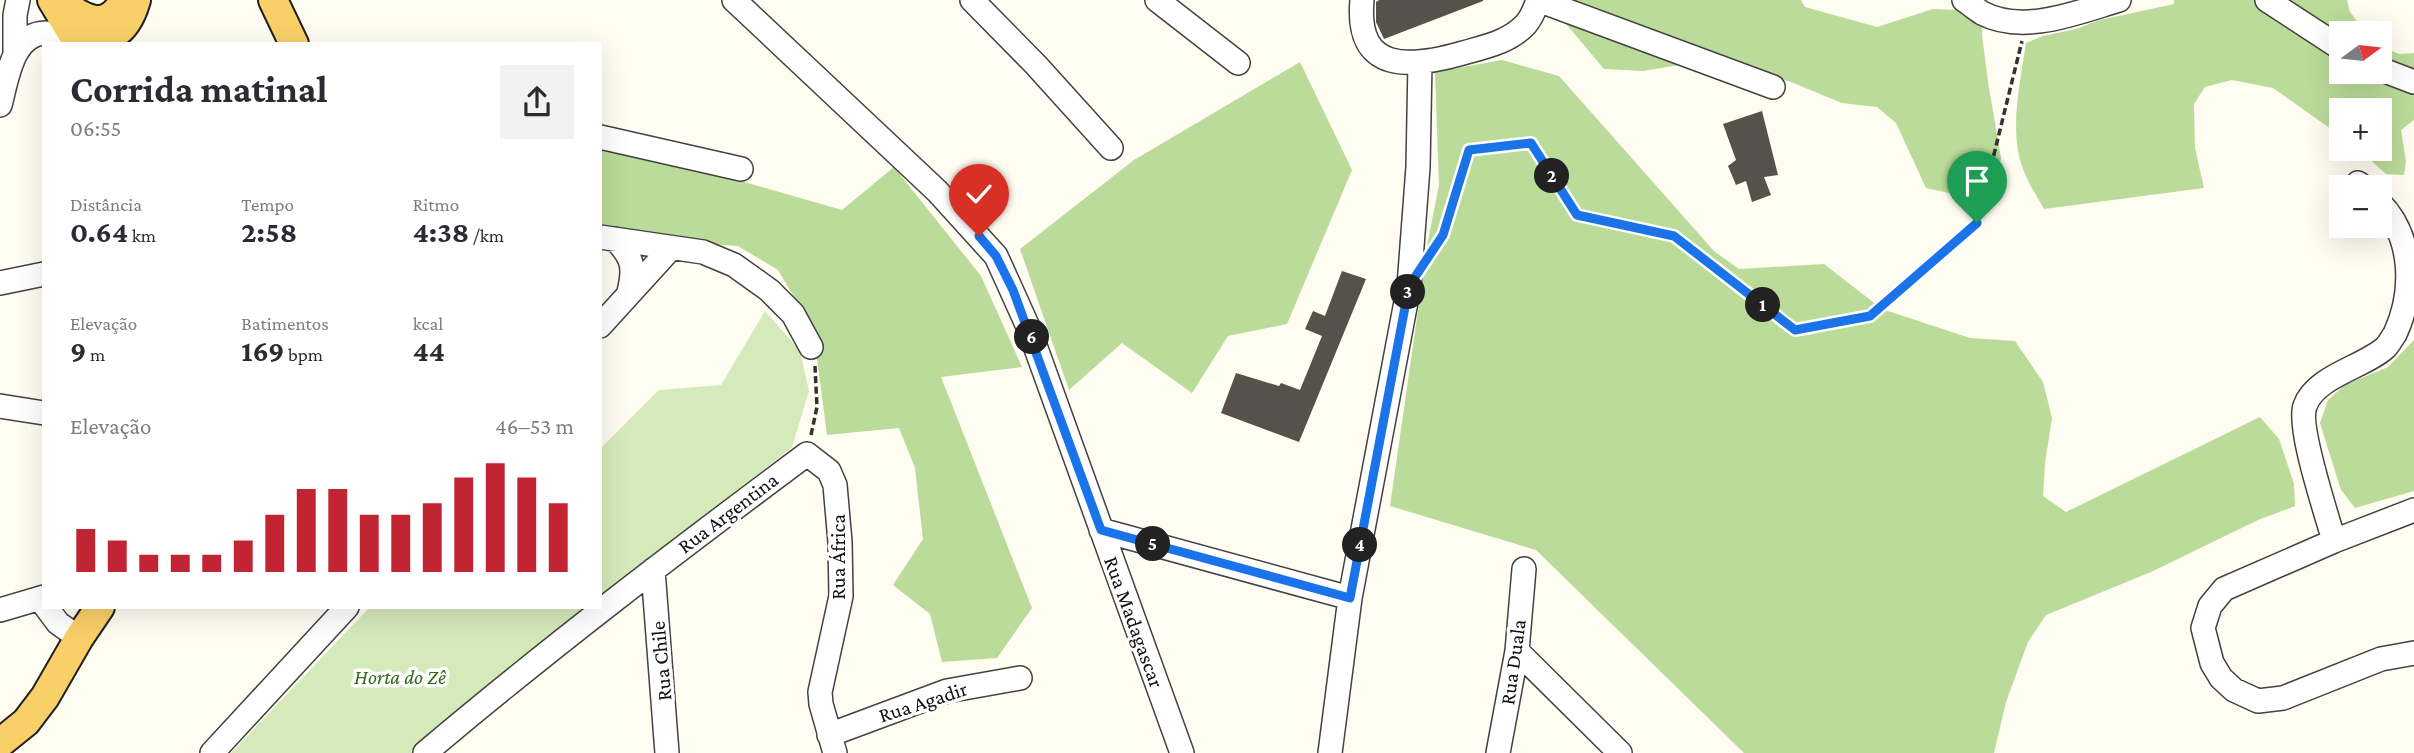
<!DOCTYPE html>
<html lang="pt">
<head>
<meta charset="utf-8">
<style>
	body { margin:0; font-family:"Crimson Pro",serif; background:#f2f2f3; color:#2b2b33; height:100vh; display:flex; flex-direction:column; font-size:26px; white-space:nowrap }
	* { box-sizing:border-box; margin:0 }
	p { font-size:23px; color:#7c7c81 }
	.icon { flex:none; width:38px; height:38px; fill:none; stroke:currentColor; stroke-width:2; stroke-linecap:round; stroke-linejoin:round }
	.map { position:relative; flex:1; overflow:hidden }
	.side { position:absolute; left:42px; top:42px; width:560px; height:567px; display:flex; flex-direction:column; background:#fff; border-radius:0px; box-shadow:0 7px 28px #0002 }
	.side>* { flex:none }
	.needle { width:46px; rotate:75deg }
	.controls { position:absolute; left:2329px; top:21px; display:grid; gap:14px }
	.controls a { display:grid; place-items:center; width:63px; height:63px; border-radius:0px; background:#fff; box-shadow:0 7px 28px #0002; font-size:35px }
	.pin { position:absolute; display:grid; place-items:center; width:60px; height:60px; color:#fff; margin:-72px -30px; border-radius:50% 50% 50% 0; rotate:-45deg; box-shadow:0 0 7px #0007 }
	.pin .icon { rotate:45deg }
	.km { position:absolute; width:35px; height:35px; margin:-18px; border-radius:50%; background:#222; color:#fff; font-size:19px; line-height:35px; text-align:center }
	.round { display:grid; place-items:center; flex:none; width:74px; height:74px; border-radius:0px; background:#f2f2f3 }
	.head { display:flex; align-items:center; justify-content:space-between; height:119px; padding:0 28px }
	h1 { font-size:38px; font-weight:700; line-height:52px }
	.metrics { display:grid; grid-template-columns:repeat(3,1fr); gap:10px; height:119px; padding:7px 28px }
	.metrics div { display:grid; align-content:center }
	.metrics b { font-size:30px; font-weight:700 }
	.metrics small { font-size:19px; font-weight:400 }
	.metrics p { font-size:19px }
	.chart { height:196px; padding:14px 28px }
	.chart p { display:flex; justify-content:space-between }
	.chart svg { width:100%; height:126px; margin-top:7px; stroke:#c12534; stroke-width:6 }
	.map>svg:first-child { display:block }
	.green { fill:#d5eaba }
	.forest { fill:#badb99 }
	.building { fill:#58504b }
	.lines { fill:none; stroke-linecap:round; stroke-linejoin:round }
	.minor-casing { stroke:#424242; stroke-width:26 }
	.major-casing { stroke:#202020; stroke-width:32 }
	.path { stroke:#313131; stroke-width:3.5; stroke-dasharray:7 3.5; stroke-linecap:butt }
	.minor { stroke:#fff; stroke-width:23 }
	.major { stroke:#f9cf67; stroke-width:28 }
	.route-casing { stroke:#fff; stroke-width:14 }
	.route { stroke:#1a73e8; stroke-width:9 }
	.labels { text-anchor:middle; stroke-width:7; stroke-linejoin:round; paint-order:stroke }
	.street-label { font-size:21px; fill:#0f0f0f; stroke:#fff }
	.park-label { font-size:21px; font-style:italic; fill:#31681e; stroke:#fff }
</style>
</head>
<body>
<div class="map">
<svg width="2414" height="753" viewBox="0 0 2414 753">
	<rect width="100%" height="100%" fill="#fffcf1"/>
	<path class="green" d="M765,311L800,351L809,391L792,447L600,604V449L659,390L721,385Z
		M370,607H596L415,753H231Z"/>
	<path class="forest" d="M1546,0H1801L1805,7L1877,27L1933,9L1983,11L1982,35L1988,82L2001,158L1995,193H1949L1926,188L1896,123L1877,107L1842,103L1791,82L1738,67L1697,62L1643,71L1604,69Z
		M2174,0H2347L2350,12L2366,33H2342V72H2380V46L2399,54L2414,53V120L2401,130L2406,162L2404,175L2386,174L2358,149H2380V110H2342L2341,136L2273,88L2232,80L2205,87L2194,104L2195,148L2204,188L2044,209C2038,198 2031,188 2026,176C2007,136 2020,85 2026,43L2043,36L2076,29L2100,20L2174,4Z
		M1502,60L1559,76L1714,251L1739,269L1824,264L1882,309L1970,338L2015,341L2043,382L2052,418L2045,463L2043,496L2066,512L2260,417L2279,439L2294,484L2295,506L2258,520L2151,572L2046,615L2028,642L2006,702L1994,753H1744L1536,550L1390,506L1428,241L1439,185L1435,72Z
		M1300,62L1352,170L1287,324L1228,336L1192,393L1122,343L1069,390L1020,249L1134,160Z
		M600,147L685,165L842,210L894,167L981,276L1022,367L941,377L1032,608L997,658L942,662L930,614L893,585L923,539L915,468L899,428L827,435L813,329L778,270L738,246L690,243L600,226Z
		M2414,340V491L2355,508L2341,490L2320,423L2328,400L2345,385L2388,367Z"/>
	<path class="building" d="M1379,0H1483V1L1384,39L1376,22V2Z
		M1762,111L1778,175L1764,177L1771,195L1752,202L1746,181L1736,185L1728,166L1736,160L1723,124Z
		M1342,271L1366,279L1299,442L1221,413L1236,373L1279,386L1281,383L1300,390L1322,336L1305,329L1313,311L1325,316Z"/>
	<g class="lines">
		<g class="minor-casing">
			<path id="minor" d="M734,0L937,191L996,256L1029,329L1182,753
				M972,0L1036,65L1111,148
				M1157,0L1238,63
				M1362,0C1355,74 1411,68 1463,53C1484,47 1510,42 1526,24C1532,17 1535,9 1538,0
				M1538,0L1773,87
				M1964,0C1970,4 1976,9 1982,13C2024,35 2078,12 2119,0
				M2267,0L2342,49
				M15,55V15L18,0
				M2380,69L2414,82
				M0,105C7,80 12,32 47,33C56,33 66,36 75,38L79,44
				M600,137L741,169
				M2358,183L2363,187
				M600,237L703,252L734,265L769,290L793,314L811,347
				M615,239C633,258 635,267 629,292
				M0,283L44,274
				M600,326L671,248
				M0,406L44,413
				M2414,510L2334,541L2224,589L2210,606L2203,628L2212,663L2221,678L2234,690L2258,701L2283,698L2381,659L2414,653
				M1101,530L1350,598
				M2334,541C2327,515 2297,427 2305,406C2315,376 2365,367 2386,347C2389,344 2392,338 2395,334C2414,293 2414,238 2380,203
				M653,570L667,753
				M46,607L58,623L79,638
				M0,610L44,597
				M1517,651L1620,753
				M829,735L947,691L1020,678
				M212,753L347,607
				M425,753C548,649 677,551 807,454L829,471L835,485L840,542L841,596L820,692L821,704L835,753
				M1330,753L1350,598L1409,286L1418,167L1420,63
				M1498,753L1517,651L1524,569"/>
		</g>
		<g class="major-casing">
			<path id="major" d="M52,0L75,38C109,42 126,35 136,0
				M59,0C81,18 106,34 124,0
				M273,0L294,44
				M0,743L26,722L45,697L79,638L100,607"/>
		</g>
		<path class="path" d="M1431,253L1443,235L1469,150L1531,143L1577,215L1673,236L1795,330L1870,316L1977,223L2022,41
			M811,435L817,407L815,366"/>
		<use href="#minor" class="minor"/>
		<use href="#major" class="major"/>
	</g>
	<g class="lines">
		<g class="route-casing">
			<path id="route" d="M979,236L996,256L1013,290L1101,530L1350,598L1409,286L1443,235L1469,150L1531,143L1577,215L1674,236L1795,330L1870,316L1977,223"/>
		</g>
		<use href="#route" class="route"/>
	</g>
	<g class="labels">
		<g class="street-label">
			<text transform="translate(728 513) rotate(-37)" y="7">Rua Argentina</text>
			<text transform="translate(838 557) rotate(-90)" y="7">Rua África</text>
			<text transform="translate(1134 622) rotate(70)" y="7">Rua Madagascar</text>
			<text transform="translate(661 661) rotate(-95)" y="7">Rua Chile</text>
			<text transform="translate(1513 662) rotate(-82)" y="7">Rua Duala</text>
			<text transform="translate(923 702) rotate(-18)" y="7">Rua Agadir</text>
		</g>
		<g class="park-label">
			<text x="400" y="684">Horta do Zê</text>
		</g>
	</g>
</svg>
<div class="controls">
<a><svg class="needle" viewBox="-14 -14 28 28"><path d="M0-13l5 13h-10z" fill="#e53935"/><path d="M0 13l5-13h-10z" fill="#7c7c81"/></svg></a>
<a>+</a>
<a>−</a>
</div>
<div class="pin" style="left:1977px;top:223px;background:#1e9e55"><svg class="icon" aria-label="arrive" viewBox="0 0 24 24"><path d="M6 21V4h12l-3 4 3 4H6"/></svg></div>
<div class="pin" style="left:979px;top:236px;background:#d93025"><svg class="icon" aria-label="check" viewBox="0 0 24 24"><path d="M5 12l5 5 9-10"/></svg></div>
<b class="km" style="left:1763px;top:305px">1</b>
<b class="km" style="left:1552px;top:176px">2</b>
<b class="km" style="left:1408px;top:292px">3</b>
<b class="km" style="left:1360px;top:545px">4</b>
<b class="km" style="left:1153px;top:544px">5</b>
<b class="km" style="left:1032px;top:337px">6</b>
<section class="side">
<div class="head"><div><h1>Corrida matinal</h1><p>06:55</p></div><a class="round"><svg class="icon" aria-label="share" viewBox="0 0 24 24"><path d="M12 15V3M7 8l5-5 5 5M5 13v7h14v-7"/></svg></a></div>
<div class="metrics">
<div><p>Distância</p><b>0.64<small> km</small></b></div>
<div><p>Tempo</p><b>2:58</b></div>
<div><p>Ritmo</p><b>4:38<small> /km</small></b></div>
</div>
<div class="metrics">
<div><p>Elevação</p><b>9<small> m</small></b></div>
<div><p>Batimentos</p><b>169<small> bpm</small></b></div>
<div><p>kcal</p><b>44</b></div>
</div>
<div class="chart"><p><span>Elevação</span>46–53 m</p>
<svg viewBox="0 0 160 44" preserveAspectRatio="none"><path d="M5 44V29M15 44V33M25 44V38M35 44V38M45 44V38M55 44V33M65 44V24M75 44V15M85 44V15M95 44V24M105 44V24M115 44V20M125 44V11M135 44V6M145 44V11M155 44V20"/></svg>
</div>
</section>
</div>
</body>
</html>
